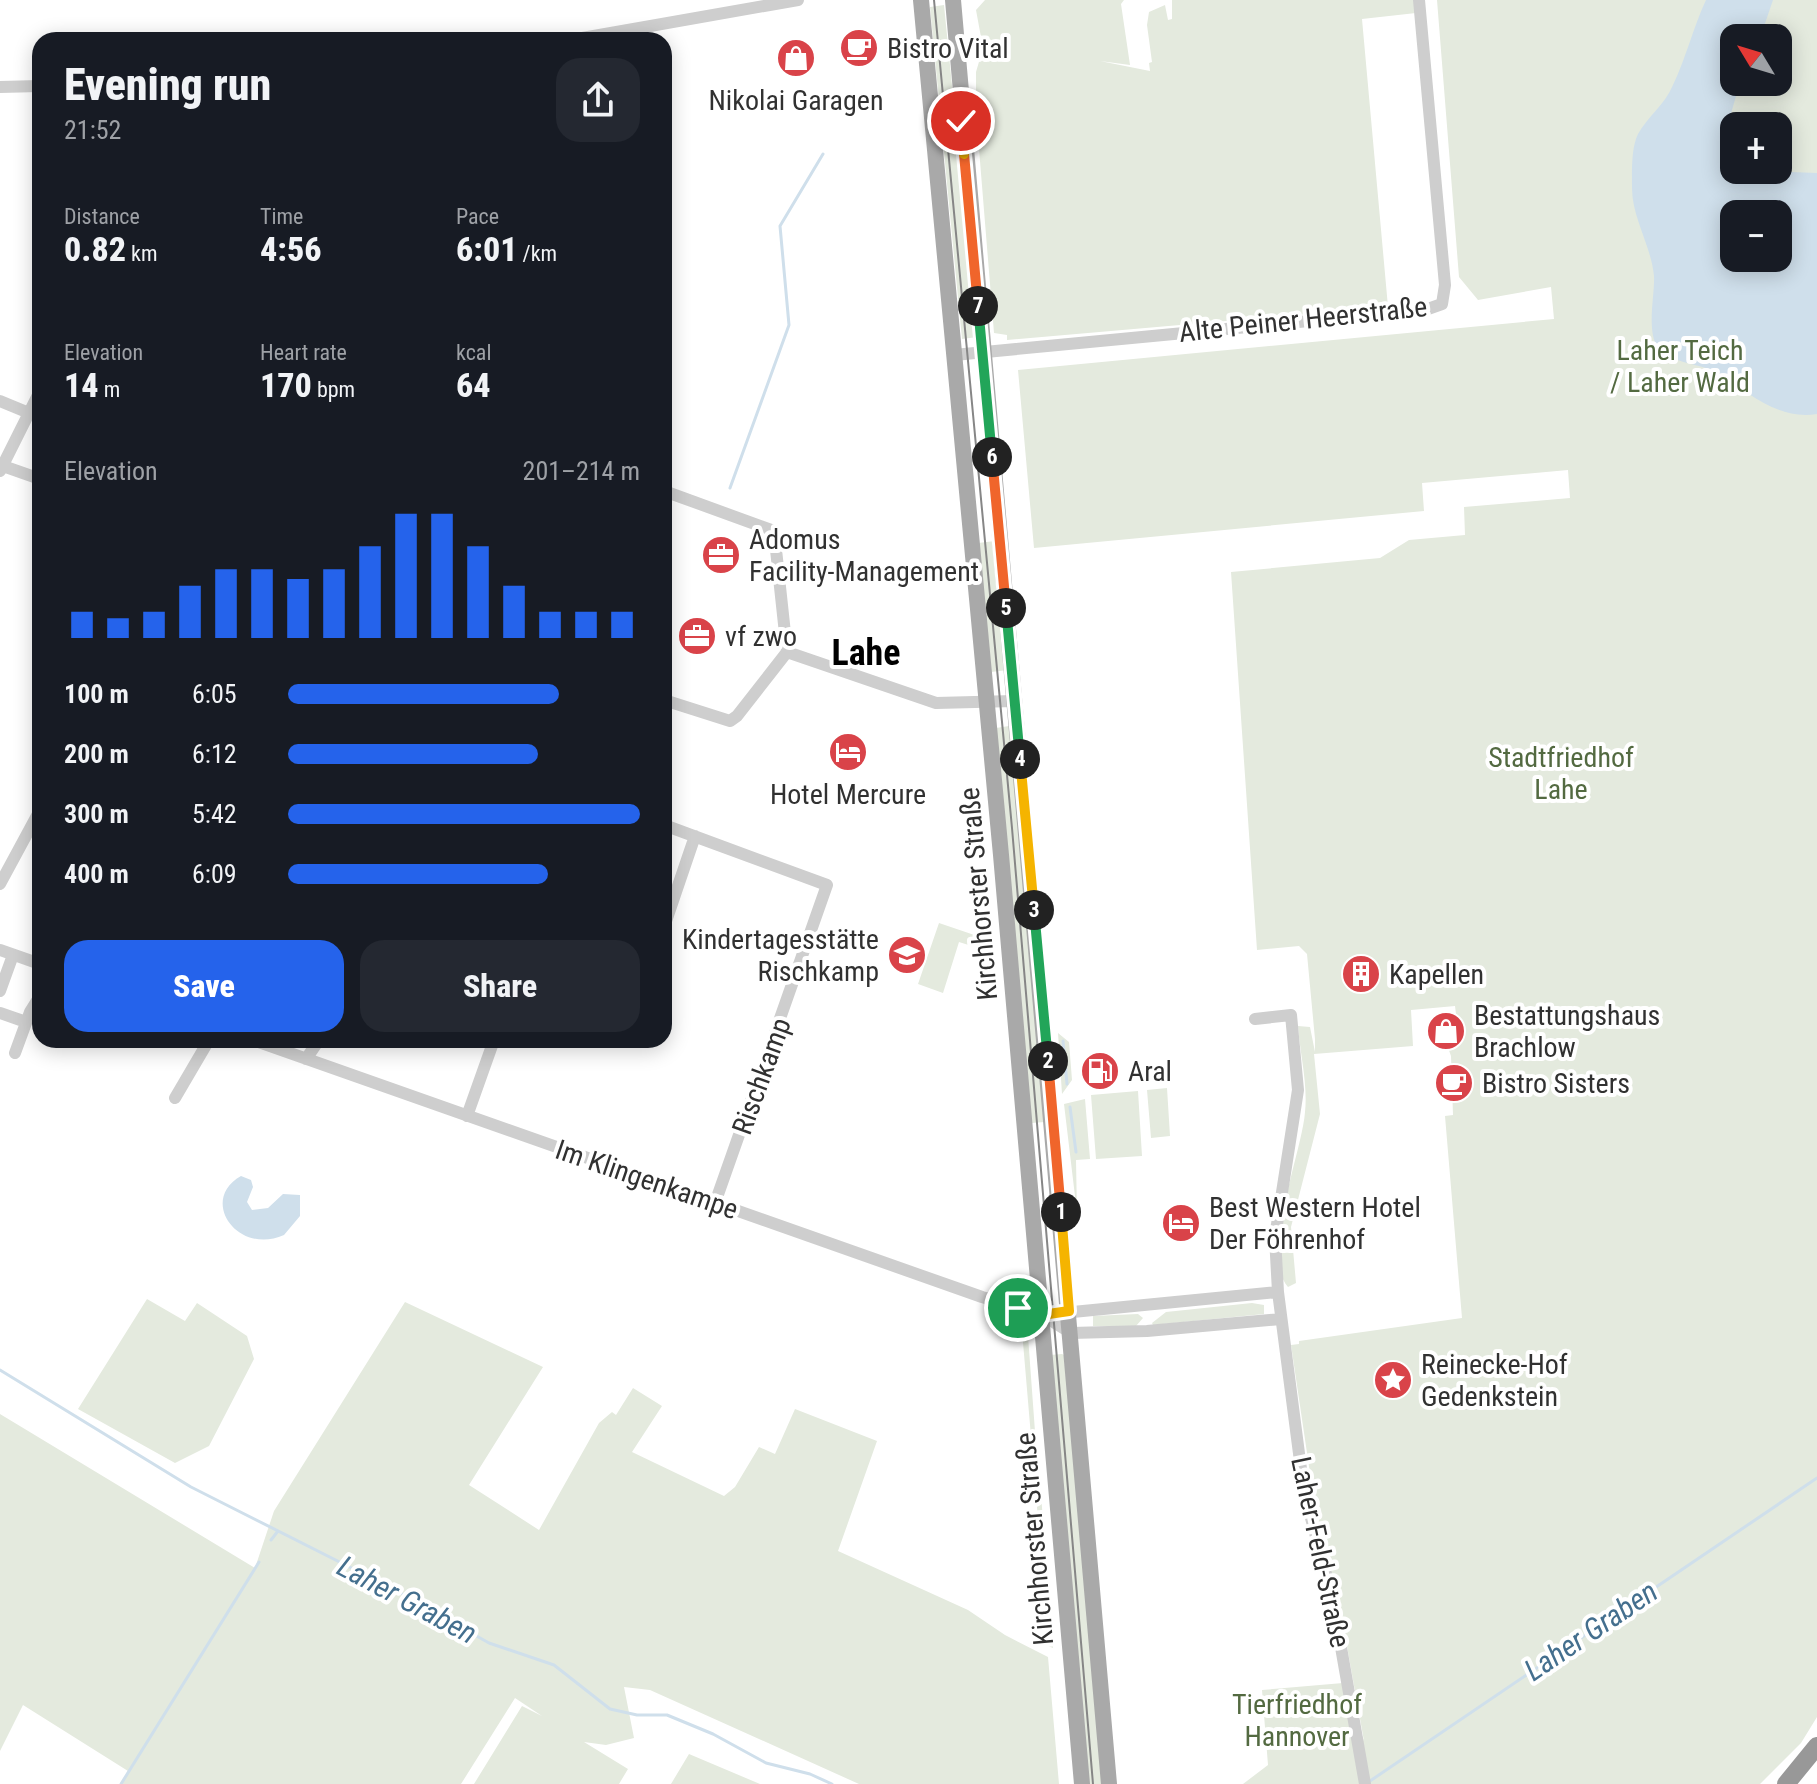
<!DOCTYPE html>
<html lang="en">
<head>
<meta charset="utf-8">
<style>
	body { margin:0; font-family:"Roboto Condensed",sans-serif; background:#242831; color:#f1f3f6; height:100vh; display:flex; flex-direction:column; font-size:30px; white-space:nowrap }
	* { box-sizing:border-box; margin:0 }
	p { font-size:26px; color:#9ea1a6 }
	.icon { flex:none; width:44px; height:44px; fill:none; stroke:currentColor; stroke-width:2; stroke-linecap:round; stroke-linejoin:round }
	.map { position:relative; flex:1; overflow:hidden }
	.details { position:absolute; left:32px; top:32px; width:640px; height:1016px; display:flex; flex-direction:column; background:#171b24; border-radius:24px; box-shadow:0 4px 20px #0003 }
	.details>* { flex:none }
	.needle { width:52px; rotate:308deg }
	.buttons { position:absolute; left:1720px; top:24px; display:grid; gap:16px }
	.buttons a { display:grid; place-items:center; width:72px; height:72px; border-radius:16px; background:#171b24; box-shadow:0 4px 20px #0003; font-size:40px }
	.pin { position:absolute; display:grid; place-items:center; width:68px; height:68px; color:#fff; margin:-34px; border:4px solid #fff; border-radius:50%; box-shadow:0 2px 8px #0007 }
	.km { position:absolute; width:40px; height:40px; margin:-20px; border-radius:50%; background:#222; color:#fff; font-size:22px; line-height:40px; text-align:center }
	.round { display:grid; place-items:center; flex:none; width:84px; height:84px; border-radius:24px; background:#242831 }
	.headline { display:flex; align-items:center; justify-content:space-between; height:136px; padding:0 32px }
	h1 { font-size:44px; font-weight:800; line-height:60px }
	.stats { display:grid; grid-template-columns:repeat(3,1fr); gap:12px; height:136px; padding:8px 32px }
	.stats div { display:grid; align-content:center }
	.stats b { font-size:34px; font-weight:800 }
	.stats small { font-size:22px; font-weight:400 }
	.stats p { font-size:22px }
	.chart { height:224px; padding:16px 32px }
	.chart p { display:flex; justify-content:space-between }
	.chart svg { width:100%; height:144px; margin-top:8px; stroke:#2563eb; stroke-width:6 }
	.button { display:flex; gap:16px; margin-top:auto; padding:16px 32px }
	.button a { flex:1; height:92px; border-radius:24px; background:#2563eb; color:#fff; font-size:32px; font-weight:800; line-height:92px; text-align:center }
	.button a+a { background:#242831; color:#f1f3f6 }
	ul { padding:0 32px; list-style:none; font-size:26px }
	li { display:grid; grid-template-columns:128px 96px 1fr; align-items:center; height:60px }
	li i { height:20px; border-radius:10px; background:#2563eb }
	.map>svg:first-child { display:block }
	.green { fill:#e4eade; fill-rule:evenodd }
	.water { fill:#cfdfeb; fill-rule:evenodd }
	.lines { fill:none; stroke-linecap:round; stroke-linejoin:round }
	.stream { stroke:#cfdfeb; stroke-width:3 }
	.minor { stroke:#cecece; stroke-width:12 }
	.major { stroke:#a9a9a9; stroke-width:16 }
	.highway { stroke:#989898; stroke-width:18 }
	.tram { stroke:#868686; stroke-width:2 }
	.split-1-casing { stroke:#fff; stroke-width:16 }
	.split-2-casing { stroke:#fff; stroke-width:16 }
	.split-3-casing { stroke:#fff; stroke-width:16 }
	.split-4-casing { stroke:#fff; stroke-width:16 }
	.split-5-casing { stroke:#fff; stroke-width:16 }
	.split-6-casing { stroke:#fff; stroke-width:16 }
	.split-7-casing { stroke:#fff; stroke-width:16 }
	.split-8-casing { stroke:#fff; stroke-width:16 }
	.split-9-casing { stroke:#fff; stroke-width:16 }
	.split-1 { stroke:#f5b400; stroke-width:10 }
	.split-2 { stroke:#f0652b; stroke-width:10 }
	.split-3 { stroke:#22a559; stroke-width:10 }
	.split-4 { stroke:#f5b400; stroke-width:10 }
	.split-5 { stroke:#22a559; stroke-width:10 }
	.split-6 { stroke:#f0652b; stroke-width:10 }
	.split-7 { stroke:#22a559; stroke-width:10 }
	.split-8 { stroke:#f0652b; stroke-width:10 }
	.split-9 { stroke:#f5b400; stroke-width:10 }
	.labels { text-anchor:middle; stroke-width:8; stroke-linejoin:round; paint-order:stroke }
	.poi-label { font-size:28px; fill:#313131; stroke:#fff; text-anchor:start }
	.street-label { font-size:28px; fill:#313131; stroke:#fff }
	.park-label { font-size:28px; fill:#536a41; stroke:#fff }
	.water-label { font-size:30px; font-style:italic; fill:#446f8e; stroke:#fff }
	.district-label { font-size:36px; font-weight:bold; fill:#000; stroke:#fff }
</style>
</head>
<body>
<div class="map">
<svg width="1817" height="1784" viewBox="0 0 1817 1784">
	<rect width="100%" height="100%" fill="#fff"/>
	<path class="green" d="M985,0H1124L1121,4L1130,65L1100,61L1150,71L1149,63L1152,62L1147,25L1149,12L1165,5L1168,20L1172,19V0H1415L1416,13L1362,19L1388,307L1007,340V335L994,333L976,112V72L983,48L976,10Z
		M1437,0H1817V1717L1801,1743L1760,1784H1243L1268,1765L1262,1690L1343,1683L1364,1741L1341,1613L1314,1500L1291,1345L1299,1344V1341L1462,1318L1445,1116L1453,1115L1451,1056L1446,1042L1451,1040L1450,1034L1443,1035L1442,1023L1457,1022L1455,1006L1411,1010L1413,1046L1314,1054L1320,1114L1291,1227L1296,1283L1288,1287C1260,1255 1302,1153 1305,1112C1308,1085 1300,1054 1298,1026L1310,1027L1315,1052V1039L1307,954L1299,946L1257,950L1231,572L1380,558L1409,540L1465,535L1464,507L1570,498L1568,470L1422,483L1424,511L1034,548L1018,370L1554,319L1551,287L1478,300L1459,277ZM1734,38H1778V82H1734ZM1734,126H1778V170H1734ZM1734,214H1778V258H1734Z
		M944,5L977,337L962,339L930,7Z
		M995,541L1008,670L991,672L978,543Z
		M1009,726L1045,1122L1031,1123L996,728Z
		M939,923L992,941L994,953L959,942L943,993L918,984Z
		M1058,1033L1069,1042L1072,1080L1062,1094Z
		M1167,1088L1170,1136L1151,1138L1147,1090Z
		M1138,1091L1142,1156L1096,1159L1091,1095Z
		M1085,1099L1090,1159L1076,1160L1077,1213L1064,1104Z
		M147,1299L185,1321L197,1303L247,1336L254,1359L209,1446L175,1463L78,1409Z
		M405,1302L543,1367L469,1485L539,1530L599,1423L612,1412L616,1415L633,1388L662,1406L632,1452L724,1496L735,1487L759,1447L775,1454L795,1409L877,1441L838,1551L968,1610L1005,1635L1048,1657L1059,1784H859L650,1690L624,1687L634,1738L606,1745L584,1742L628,1769L619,1784H474L522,1706L542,1716L515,1698L461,1784H121L128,1771L23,1705L0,1751V1414L255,1568L274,1511Z
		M1252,1303L1264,1305V1314L1153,1325L1152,1323L1166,1312Z
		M1138,1314L1143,1318L1136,1326H1093V1316Z
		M1021,1319L1027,1322L1037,1459L1033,1460Z
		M1062,1354L1064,1355L1104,1784H1086L1050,1355Z
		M1034,1469H1039L1053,1648L1048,1646Z
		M689,1754L760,1784H671Z"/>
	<path class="water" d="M1706,0H1773L1760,38H1734V82H1740L1730,117V131L1734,136V170H1778V165L1791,172L1817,173V414C1779,421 1748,392 1719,374C1702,363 1671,364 1658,348C1646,331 1655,295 1654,276C1651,245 1632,218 1632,188C1632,172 1631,148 1638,134C1647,117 1664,106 1673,85C1686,58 1693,28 1706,0ZM1734,214H1778V258H1734Z
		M241,1176L251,1180L253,1187L247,1202L252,1210L268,1208L283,1194L300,1195V1216L284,1235C238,1256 198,1200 241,1176Z"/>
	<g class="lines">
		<path class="stream" d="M730,488L789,325L780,226L823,154
			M1063,1041L1067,1084
			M1070,1107L1076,1152
			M0,1370L191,1487L397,1591L489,1643L554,1665L610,1709L637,1715H667L713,1734L766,1763L810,1774L832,1784
			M271,1540L278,1531
			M1370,1781L1817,1478
			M121,1784L259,1562"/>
		<path class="minor" d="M571,40L798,0
			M0,87L40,86
			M954,355L1425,310L1442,304L1445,285L1419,0
			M0,401L29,413
			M3,466L40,479
			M0,471L40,391
			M664,491L774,531L787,652
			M787,652L936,703L1014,701
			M664,700L730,721L737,716L787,652
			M664,825L827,885L715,1203
			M0,884L40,810
			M664,927L695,836
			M0,950L40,964
			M0,991L13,955
			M0,1013L26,1022
			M1255,1019L1291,1015L1298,1090L1275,1237L1278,1292L1304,1492L1332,1596L1365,1784
			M253,1040L982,1297L1042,1315L1071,1333L1147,1331L1281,1319
			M15,1053L30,1012L40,996
			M306,1059L319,1040
			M175,1098L209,1040
			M467,1116L494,1040
			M1042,1315L1278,1292"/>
		<path class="major" d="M921,0L1001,855L1082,1784
			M953,0L1109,1784"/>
		<path class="highway" d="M1786,1784L1817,1746"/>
		<path class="tram" d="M934,0L1012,828L1093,1784"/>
	</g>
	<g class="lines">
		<g class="split-1-casing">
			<path id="split-1" d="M1018,1308L1042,1315L1069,1311L1061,1212"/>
		</g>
		<g class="split-2-casing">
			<path id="split-2" d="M1048,1061L1061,1212"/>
		</g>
		<g class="split-3-casing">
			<path id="split-3" d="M1034,910L1048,1061"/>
		</g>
		<g class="split-4-casing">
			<path id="split-4" d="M1020,759L1034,910"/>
		</g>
		<g class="split-5-casing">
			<path id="split-5" d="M1006,608L1020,759"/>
		</g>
		<g class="split-6-casing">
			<path id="split-6" d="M992,457L1006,608"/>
		</g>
		<g class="split-7-casing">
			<path id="split-7" d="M978,306L992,457"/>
		</g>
		<g class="split-8-casing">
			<path id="split-8" d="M964,154L978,306"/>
		</g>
		<g class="split-9-casing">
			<path id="split-9" d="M961,121L964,154"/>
		</g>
		<use href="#split-1" class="split-1"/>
		<use href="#split-2" class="split-2"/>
		<use href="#split-3" class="split-3"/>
		<use href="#split-4" class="split-4"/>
		<use href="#split-5" class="split-5"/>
		<use href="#split-6" class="split-6"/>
		<use href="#split-7" class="split-7"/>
		<use href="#split-8" class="split-8"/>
		<use href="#split-9" class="split-9"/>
	</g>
	<defs>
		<g id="cafe-disc" transform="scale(2)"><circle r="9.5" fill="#d94349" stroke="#fff"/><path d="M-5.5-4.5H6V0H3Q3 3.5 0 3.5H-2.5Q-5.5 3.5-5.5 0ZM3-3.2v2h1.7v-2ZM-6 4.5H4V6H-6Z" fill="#fff"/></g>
		<g id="shop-disc" transform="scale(2)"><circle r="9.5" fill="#d94349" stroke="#fff"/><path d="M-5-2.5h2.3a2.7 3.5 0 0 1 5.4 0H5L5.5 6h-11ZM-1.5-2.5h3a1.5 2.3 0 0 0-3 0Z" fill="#fff"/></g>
		<g id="office-disc" transform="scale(2)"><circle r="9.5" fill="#d94349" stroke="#fff"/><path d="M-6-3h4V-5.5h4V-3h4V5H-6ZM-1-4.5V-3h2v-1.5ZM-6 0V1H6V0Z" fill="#fff"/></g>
		<g id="hotel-disc" transform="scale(2)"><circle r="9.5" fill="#d94349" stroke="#fff"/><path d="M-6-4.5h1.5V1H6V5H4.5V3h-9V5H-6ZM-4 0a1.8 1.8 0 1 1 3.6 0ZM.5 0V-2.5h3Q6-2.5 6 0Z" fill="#fff"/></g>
		<g id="school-disc" transform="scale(2)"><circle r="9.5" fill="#d94349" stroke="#fff"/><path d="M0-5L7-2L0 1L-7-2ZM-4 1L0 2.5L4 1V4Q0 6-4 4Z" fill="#fff"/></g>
		<g id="building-disc" transform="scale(2)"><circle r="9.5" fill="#d94349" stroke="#fff"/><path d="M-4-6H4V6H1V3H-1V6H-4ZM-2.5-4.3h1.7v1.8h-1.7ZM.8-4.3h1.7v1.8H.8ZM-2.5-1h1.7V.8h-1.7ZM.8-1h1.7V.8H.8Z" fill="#fff"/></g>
		<g id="fuel-disc" transform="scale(2)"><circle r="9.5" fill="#d94349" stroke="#fff"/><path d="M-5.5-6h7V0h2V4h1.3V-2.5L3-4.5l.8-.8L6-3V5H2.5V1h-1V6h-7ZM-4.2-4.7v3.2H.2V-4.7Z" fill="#fff"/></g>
		<g id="sight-disc" transform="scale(2)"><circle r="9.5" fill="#d94349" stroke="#fff"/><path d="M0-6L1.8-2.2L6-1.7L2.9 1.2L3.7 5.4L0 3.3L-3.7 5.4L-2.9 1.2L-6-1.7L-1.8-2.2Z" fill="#fff"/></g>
	</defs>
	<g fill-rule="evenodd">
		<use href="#cafe-disc" x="859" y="48"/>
		<use href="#shop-disc" x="796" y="58"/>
		<use href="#office-disc" x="721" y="555"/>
		<use href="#office-disc" x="697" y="636"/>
		<use href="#hotel-disc" x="848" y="752"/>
		<use href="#school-disc" x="907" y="955"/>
		<use href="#building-disc" x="1361" y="974"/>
		<use href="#shop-disc" x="1446" y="1031"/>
		<use href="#fuel-disc" x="1100" y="1071"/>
		<use href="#cafe-disc" x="1454" y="1083"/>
		<use href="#hotel-disc" x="1181" y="1223"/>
		<use href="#sight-disc" x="1393" y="1380"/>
	</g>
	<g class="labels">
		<g class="poi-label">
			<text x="887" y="58">Bistro Vital</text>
			<text x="796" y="110" text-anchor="middle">Nikolai Garagen</text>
			<text x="749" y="549">Adomus<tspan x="749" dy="32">Facility-Management</tspan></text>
			<text x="725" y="646">vf zwo</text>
			<text x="848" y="804" text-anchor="middle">Hotel Mercure</text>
			<text x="879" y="949" text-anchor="end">Kindertagesstätte<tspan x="879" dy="32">Rischkamp</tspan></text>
			<text x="1389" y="984">Kapellen</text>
			<text x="1474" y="1025">Bestattungshaus<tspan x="1474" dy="32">Brachlow</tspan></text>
			<text x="1128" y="1081">Aral</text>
			<text x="1482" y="1093">Bistro Sisters</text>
			<text x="1209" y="1217">Best Western Hotel<tspan x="1209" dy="32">Der Föhrenhof</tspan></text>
			<text x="1421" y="1374">Reinecke-Hof<tspan x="1421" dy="32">Gedenkstein</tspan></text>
		</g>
		<g class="street-label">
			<text transform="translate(1303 319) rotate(-6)" y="10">Alte Peiner Heerstraße</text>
			<text transform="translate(978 894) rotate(-95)" y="10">Kirchhorster Straße</text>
			<text transform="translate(761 1076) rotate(-70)" y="10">Rischkamp</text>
			<text transform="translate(647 1179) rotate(19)" y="10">Im Klingenkampe</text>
			<text transform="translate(1034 1539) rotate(-95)" y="10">Kirchhorster Straße</text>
			<text transform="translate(1321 1552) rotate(78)" y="10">Laher-Feld-Straße</text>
		</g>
		<g class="park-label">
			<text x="1680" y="360">Laher Teich<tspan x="1680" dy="32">/ Laher Wald</tspan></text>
			<text x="1561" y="767">Stadtfriedhof<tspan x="1561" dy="32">Lahe</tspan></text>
			<text x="1297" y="1714">Tierfriedhof<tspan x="1297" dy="32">Hannover</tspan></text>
		</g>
		<g class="water-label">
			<text transform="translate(407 1600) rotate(28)" y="10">Laher Graben</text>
			<text transform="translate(1591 1631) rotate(-34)" y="10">Laher Graben</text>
		</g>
		<g class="district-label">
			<text x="866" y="665">Lahe</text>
		</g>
	</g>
</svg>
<div class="buttons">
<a><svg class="needle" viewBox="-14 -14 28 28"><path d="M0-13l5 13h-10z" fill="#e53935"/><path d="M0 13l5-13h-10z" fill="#9ea1a6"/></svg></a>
<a>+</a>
<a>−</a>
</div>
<div class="pin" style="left:1018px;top:1308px;background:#1e9e55"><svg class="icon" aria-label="arrive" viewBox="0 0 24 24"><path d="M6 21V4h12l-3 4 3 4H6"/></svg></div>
<div class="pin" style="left:961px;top:121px;background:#d93025"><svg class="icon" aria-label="check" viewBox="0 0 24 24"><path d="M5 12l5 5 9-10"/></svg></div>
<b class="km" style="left:1061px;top:1212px">1</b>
<b class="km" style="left:1048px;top:1061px">2</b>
<b class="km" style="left:1034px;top:910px">3</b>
<b class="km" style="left:1020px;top:759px">4</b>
<b class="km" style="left:1006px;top:608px">5</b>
<b class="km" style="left:992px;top:457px">6</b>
<b class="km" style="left:978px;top:306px">7</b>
<section class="details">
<div class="headline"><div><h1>Evening run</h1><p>21:52</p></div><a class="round"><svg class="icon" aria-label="share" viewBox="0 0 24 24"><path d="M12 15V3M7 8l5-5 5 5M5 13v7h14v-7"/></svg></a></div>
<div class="stats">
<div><p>Distance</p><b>0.82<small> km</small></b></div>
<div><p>Time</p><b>4:56</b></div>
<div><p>Pace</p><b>6:01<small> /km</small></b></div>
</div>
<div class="stats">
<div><p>Elevation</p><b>14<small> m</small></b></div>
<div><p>Heart rate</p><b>170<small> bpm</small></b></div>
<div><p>kcal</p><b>64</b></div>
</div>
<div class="chart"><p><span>Elevation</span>201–214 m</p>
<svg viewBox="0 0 160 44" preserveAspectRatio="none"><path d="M5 44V36M15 44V38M25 44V36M35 44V28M45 44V23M55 44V23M65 44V26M75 44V23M85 44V16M95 44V6M105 44V6M115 44V16M125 44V28M135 44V36M145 44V36M155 44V36"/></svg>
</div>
<ul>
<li><b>100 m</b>6:05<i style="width:77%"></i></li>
<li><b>200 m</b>6:12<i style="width:71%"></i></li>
<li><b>300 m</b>5:42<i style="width:100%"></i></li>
<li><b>400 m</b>6:09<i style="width:74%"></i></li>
</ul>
<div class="button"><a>Save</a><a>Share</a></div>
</section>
</div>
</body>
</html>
